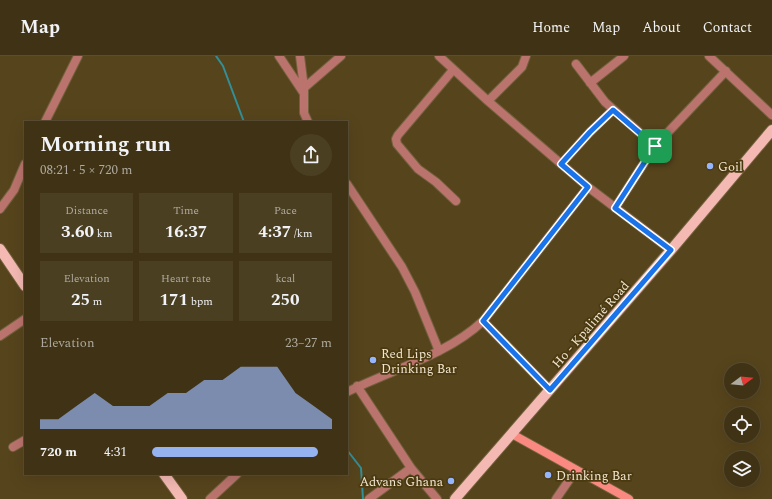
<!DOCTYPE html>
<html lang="en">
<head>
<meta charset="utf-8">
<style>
	body { margin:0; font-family:Spectral,serif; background:#4b3f22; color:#f1f3f6; height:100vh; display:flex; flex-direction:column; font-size:15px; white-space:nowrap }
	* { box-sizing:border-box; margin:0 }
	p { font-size:13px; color:#aeaaa0 }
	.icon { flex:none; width:22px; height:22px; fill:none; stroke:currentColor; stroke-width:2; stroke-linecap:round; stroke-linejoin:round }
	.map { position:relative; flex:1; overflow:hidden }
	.panel { position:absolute; left:24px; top:65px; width:324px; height:354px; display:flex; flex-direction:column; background:#403315; border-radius:0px; box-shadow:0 4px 16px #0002,0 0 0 1px #594e34 }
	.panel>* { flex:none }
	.needle { width:26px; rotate:74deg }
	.fabs { position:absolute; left:724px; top:307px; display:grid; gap:8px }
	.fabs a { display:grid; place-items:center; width:36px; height:36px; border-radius:50%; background:#403315; box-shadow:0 4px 16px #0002,0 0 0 1px #594e34; font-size:20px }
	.pin { position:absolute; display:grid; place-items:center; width:34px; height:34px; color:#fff; margin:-17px; border-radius:8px; box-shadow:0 2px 6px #0006 }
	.round { display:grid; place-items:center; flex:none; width:42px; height:42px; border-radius:21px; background:#4b3f22 }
	.summary { display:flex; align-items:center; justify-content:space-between; height:68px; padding:0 16px }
	h1 { font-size:22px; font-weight:700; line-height:30px }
	.figures { display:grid; grid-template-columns:repeat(3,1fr); gap:6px; height:68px; padding:4px 16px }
	.figures div { display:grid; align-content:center; border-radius:0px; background:#4b3f22; text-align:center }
	.figures b { font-size:17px; font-weight:700 }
	.figures small { font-size:11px; font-weight:400 }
	.figures p { font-size:11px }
	.chart { height:112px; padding:8px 16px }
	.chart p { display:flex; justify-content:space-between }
	.chart svg { width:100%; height:72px; margin-top:4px; fill:#95b2f1; opacity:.7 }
	ul { padding:0 16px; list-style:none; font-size:13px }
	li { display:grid; grid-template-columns:64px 48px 1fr; align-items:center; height:30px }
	li i { height:10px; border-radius:5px; background:#95b2f1 }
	header { display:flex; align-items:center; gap:24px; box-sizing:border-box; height:56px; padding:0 20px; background:#403315; border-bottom:1px solid #594e34 }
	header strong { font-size:19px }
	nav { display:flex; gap:22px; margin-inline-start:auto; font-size:14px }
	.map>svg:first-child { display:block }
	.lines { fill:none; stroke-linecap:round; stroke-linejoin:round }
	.stream { stroke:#338f98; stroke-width:2 }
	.street-casing { stroke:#72613c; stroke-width:10 }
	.secondary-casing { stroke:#72613c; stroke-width:10 }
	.primary-casing { stroke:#72613c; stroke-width:12 }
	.street { stroke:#ba736d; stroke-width:8 }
	.secondary { stroke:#f98981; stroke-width:8 }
	.primary { stroke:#f4b9b3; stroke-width:10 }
	.route-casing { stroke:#fff; stroke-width:8 }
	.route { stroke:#1a73e8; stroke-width:5 }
	.poi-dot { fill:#95b6fd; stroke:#4b3910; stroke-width:1.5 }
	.labels { text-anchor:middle; stroke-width:3.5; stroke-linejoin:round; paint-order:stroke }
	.poi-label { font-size:13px; fill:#f0e5d0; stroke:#4b3910; text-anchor:start }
	.street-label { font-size:13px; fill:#f0e5d0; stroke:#4b3910 }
</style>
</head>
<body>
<header>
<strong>Map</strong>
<nav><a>Home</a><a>Map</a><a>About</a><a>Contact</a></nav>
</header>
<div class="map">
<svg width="772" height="443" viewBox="0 0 772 443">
	<rect width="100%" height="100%" fill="#56441c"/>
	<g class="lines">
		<path class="stream" d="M216,0L223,10L244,66
			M347,394L361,412L363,443"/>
		<g class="street-casing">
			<path id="street" d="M279,0L303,36
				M300,0L304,32V57L308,66
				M439,0L488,45L588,131L671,194
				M709,0L772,59
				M576,8L605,46L655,90
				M453,14L398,79L396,83L397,88L418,113L436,126L456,145
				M590,27L624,0
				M304,32L341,0
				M488,45L522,11L526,0
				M45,66L78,0
				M561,108L590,76L613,54
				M347,128L402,211L415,236L439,295
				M615,152L655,90L726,15
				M0,153L14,134L25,108
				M483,265L550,334
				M0,280L25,263
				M357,330L411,412L437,443
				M347,336C391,314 447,299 483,265L588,131
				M13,391L25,384
				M210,443L237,418
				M369,443L411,412
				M556,443L576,414"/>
		</g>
		<g class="secondary-casing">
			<path id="secondary" d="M512,378L629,443"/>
		</g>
		<g class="primary-casing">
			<path id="primary" d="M0,193L25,230
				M164,418L182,443
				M455,443L671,194L772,74"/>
		</g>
		<use href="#street" class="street"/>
		<use href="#secondary" class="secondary"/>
		<use href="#primary" class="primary"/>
	</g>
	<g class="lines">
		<g class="route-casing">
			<path id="route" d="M613,54L655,90L615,152L671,194L550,334L483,265L588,131L561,108L590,76Z"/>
		</g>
		<use href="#route" class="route"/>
	</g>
	<g class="poi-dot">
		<circle cx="710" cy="110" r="4"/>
		<circle cx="373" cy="304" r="4"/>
		<circle cx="548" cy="419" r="4"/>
		<circle cx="451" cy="425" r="4"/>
	</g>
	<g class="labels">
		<g class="poi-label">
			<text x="718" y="115">Goil</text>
			<text x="381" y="302">Red Lips<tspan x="381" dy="15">Drinking Bar</tspan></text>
			<text x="556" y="424">Drinking Bar</text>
			<text x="443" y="430" text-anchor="end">Advans Ghana</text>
		</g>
		<g class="street-label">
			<text transform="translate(590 268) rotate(-49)" y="5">Ho - Kpalimé Road</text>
		</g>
	</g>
</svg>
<div class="fabs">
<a><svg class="needle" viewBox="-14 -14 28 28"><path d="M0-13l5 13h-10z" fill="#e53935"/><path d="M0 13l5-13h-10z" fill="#aeaaa0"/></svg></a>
<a><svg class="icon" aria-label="locate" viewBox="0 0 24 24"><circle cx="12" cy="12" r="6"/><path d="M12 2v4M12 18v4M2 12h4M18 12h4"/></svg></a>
<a><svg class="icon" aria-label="layers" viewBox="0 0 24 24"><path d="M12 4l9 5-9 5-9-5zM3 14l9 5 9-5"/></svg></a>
</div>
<div class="pin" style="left:655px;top:90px;background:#1e9e55"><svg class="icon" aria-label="arrive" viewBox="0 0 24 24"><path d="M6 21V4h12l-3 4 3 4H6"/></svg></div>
<section class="panel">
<div class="summary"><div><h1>Morning run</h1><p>08:21 · 5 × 720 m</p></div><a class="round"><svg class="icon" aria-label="share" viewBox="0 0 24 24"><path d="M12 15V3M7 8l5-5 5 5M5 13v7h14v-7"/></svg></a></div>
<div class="figures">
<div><p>Distance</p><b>3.60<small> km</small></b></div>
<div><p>Time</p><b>16:37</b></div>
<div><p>Pace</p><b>4:37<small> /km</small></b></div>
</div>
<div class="figures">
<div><p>Elevation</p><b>25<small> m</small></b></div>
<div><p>Heart rate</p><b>171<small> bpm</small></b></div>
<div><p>kcal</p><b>250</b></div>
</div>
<div class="chart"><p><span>Elevation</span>23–27 m</p>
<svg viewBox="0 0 160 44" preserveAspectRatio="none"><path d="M0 44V38L10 38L20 30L30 22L40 30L50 30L60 30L70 22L80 22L90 14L100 14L110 6L120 6L130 6L140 22L150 30L160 38V44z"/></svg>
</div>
<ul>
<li><b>720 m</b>4:31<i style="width:92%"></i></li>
</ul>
</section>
</div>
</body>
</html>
